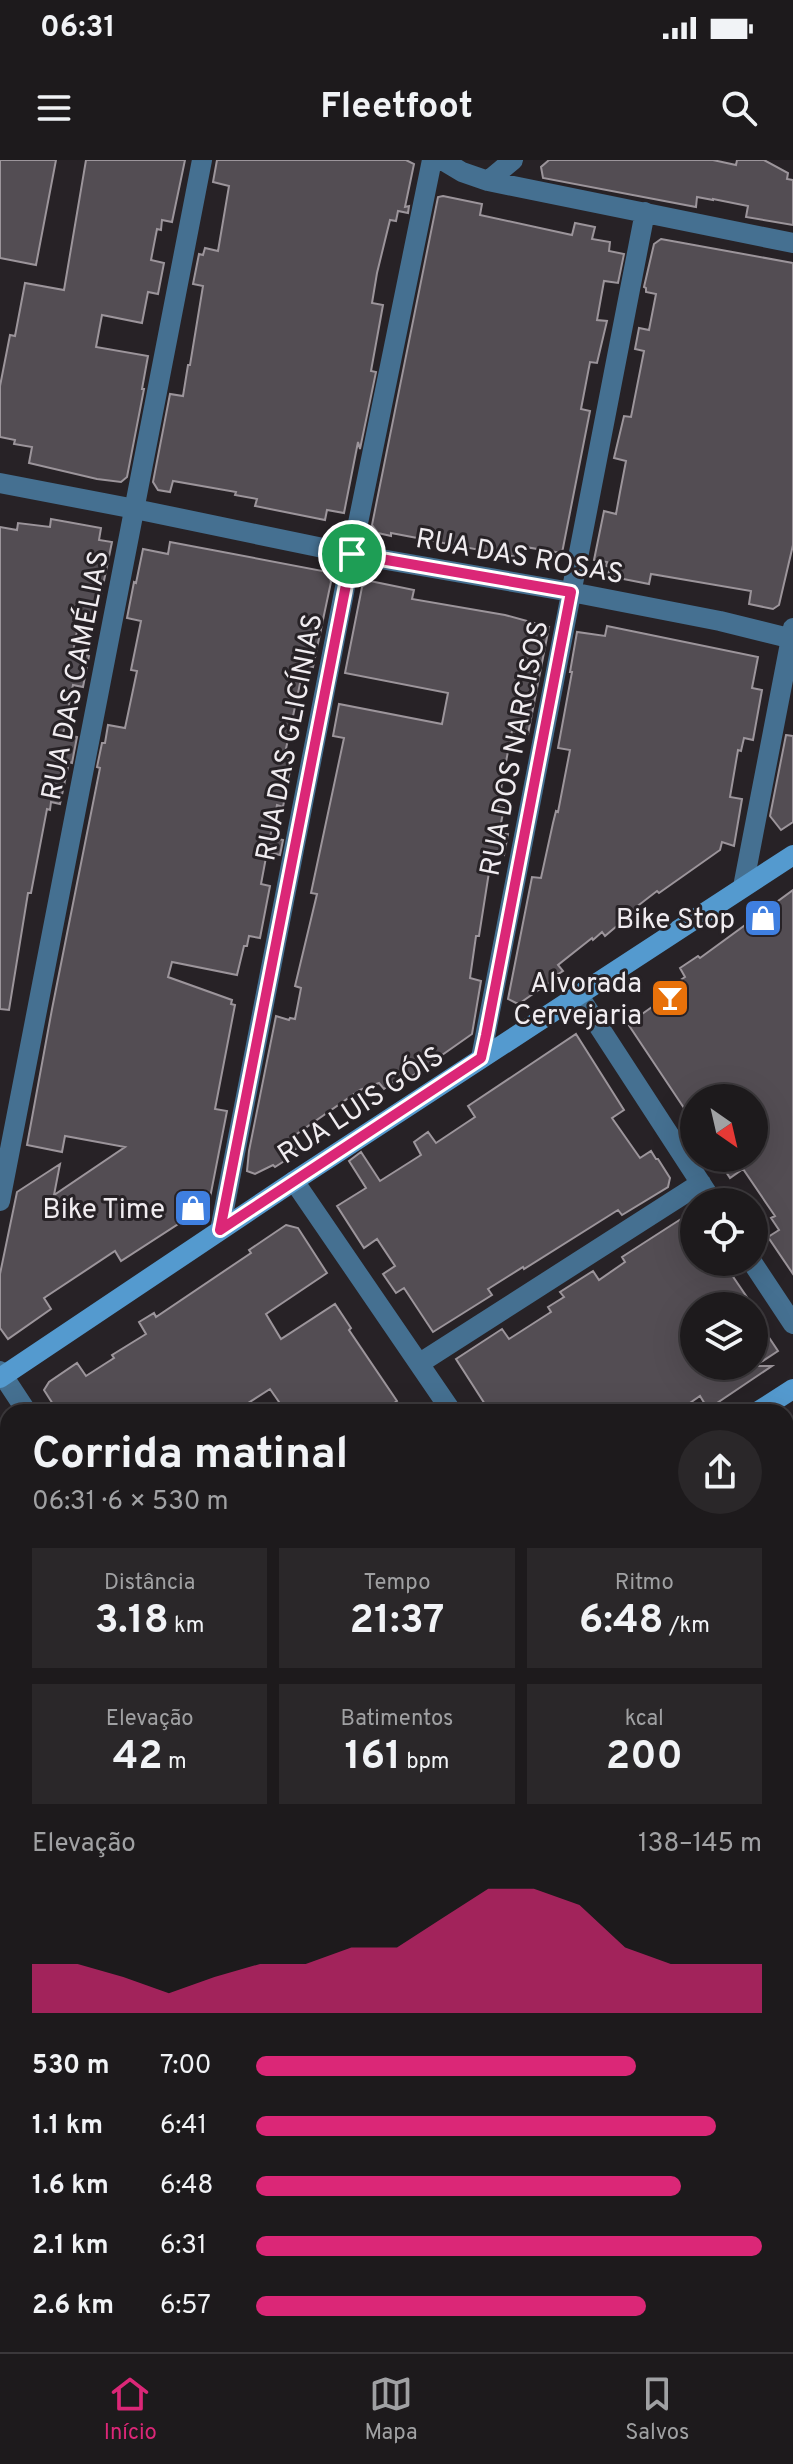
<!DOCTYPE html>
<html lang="pt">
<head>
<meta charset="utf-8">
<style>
	body { margin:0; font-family:Overpass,sans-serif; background:#2a2729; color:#f1f3f6; height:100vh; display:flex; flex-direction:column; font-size:30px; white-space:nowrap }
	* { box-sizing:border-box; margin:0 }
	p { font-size:26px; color:#a0a1a3 }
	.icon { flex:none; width:44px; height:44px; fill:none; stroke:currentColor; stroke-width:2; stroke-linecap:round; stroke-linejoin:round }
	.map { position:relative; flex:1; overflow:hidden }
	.drawer { position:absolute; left:0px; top:1244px; width:794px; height:948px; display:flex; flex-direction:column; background:#1d1a1c; border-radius:24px 24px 0 0; box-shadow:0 8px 32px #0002,0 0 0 2px #3b383b }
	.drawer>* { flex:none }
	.needle { width:52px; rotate:146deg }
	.fabs { position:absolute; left:680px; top:924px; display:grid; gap:16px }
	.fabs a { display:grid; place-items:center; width:88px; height:88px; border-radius:50%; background:#1d1a1c; box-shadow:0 8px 32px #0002,0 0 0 2px #3b383b; font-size:40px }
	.pin { position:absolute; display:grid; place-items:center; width:68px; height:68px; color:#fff; margin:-34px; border:4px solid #fff; border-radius:50%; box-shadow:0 2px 8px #0007 }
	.round { display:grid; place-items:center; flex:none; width:84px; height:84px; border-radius:42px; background:#2a2729 }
	.summary { display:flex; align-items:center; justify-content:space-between; height:136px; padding:0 32px }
	h1 { font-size:44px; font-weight:700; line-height:60px }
	.metrics { display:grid; grid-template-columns:repeat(3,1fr); gap:12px; height:136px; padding:8px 32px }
	.metrics div { display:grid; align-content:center; border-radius:0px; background:#2a2729; text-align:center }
	.metrics b { font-size:40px; font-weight:700 }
	.metrics small { font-size:22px; font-weight:400 }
	.metrics p { font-size:22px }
	.chart { height:224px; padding:16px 32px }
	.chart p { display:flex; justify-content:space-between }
	.chart svg { width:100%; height:144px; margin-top:8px; fill:#db2777; opacity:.7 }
	ul { padding:0 32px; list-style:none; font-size:26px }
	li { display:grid; grid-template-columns:128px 96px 1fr; align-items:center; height:60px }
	li i { height:20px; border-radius:10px; background:#db2777 }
	.status { display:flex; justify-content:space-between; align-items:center; height:56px; padding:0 40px; background:#1d1a1c; direction:ltr }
	.status svg { height:22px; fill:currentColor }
	header { display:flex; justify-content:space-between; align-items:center; height:104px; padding:0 32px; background:#1d1a1c; font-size:36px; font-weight:700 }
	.dock { display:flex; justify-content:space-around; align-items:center; height:112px; border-top:2px solid #3b383b; background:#1d1a1c; font-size:22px; color:#a0a1a3 }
	.dock a { display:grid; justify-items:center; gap:4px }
	.dock .active { color:#db2777 }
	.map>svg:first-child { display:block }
	.green { fill:#2e3a0d }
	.building { fill:#534d53; stroke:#9c959b; stroke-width:2 }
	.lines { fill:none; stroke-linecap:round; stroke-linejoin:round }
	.street { stroke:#457091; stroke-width:20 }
	.secondary { stroke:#549acf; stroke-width:20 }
	.route-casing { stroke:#fff; stroke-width:16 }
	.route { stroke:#db2777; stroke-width:10 }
	.labels { text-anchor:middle; stroke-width:6; stroke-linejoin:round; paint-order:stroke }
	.street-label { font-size:28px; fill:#f0ecf0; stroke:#272226 }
	.poi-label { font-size:28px; fill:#f0ecf0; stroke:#272226; text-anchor:end }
</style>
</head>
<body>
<div class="status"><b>06:31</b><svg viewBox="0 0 49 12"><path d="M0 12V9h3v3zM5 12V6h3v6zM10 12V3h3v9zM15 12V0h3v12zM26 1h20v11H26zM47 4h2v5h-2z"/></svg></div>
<header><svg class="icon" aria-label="menu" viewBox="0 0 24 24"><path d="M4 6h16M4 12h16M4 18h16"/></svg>Fleetfoot<svg class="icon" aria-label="search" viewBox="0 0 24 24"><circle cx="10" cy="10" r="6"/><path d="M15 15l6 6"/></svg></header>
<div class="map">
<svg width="793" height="2192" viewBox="0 0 793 2192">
	<rect width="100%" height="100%" fill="#272226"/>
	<path class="green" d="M0,2068L8,2080V2122L0,2127Z"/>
	<path class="building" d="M0,0H56L36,105L0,98Z
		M86,0H185L172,62L162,60L161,70L157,69L151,100L164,103L158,134L148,132L142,163L102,155L96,187L148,196L142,229H144L127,317L121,322L97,319L29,303L32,287L14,284L15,280L0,277V226L10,175L15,176L25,123L64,130Z
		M217,0H406L414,4L405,47L409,46L408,53L398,51L396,61L390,60L377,113L372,143L383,145L371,211L376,212L360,289L358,282L344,353L327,350L325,360L255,346L257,339L235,335L236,332L173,321L170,332L158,330L153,322L170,234L183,236L188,205H190L203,126L193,124L199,94L203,95L205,88L218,91L229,26L213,22Z
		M549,0H713L736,5L737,0H764L788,13L787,19L793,20V65L746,57L748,46L713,39V40L697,37L696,47L543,18L541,7Z
		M443,36L482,44L480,55L572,75L575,63L595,67L592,79L610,82L609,91L624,94L618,123L604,121L597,160L607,161L597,203L590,202L581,249L590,251L562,393L525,387L522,398L391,373V376L378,373L372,365L438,37Z
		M661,79L793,103V385L779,445L773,449L749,444L751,431L651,414L649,424L608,416L610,407L606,406L607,402L594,400L604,351L616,354L620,332L626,301L614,298L624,256L631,257L644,191L635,189L639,168L649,170L656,134L646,132V128L644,127L654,84Z
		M51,359L101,368L99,380L112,382L95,464L79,461L73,492L89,496L83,527L73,525L63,574L77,577L72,603L69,602L60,644L51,642L50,650L47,649L31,733H28L9,850L0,849V367L17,370L18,363L50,367Z
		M170,382L328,412L331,422L313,507L304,505L284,598L292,600L283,647L277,645L270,677L283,680L280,695L267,692L261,724L270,726L260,778L249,776L247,786H244L237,815L172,802L168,817L232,840L231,844L235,845L215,949L227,951L210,1038L206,1046L121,1101L115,1091L44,1138L51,1149L8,1179L0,1168V1114L17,1032L60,1004L54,1035L125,987L65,976L62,992L27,985L52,849L100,608L97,607L102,583H105L108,565L125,568L137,511L131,510L141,461L127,458L134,422L136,423L143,389L168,394Z
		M370,421L414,430L412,439L505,455L549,467L528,574L512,571L504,612L498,647L504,648L499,673L508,674L504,695L492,693L479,776H476L470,818L481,821L472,874L405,921L402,916L384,929L379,923L360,930L291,978L297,988L287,995L289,998L275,1007L273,1005L255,1014L247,1011L249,991L276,856L289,860L290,858L295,859L301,828L295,826L317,734L311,733L344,578L333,576L339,544L442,564L448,533L345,513L362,427Z
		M607,466L758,497L752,528L762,530L753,580L744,578L741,591L738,590L730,637L742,639L734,686L722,682L720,690L659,733L657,731L622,758L624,760L605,776L602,772L593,780L592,778L558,805L563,811L552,818L553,820L520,843H516L508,839L532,717L541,718L553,663L556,651L558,652L570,590L558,588L572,512H570L577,472L605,476Z
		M786,575L793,576V662L781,670L770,656Z
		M793,730V1114L768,1077L779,1070L771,1058L775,1056L743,1009L730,1018L717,998H754V938H694V963L628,864L659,842L656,836L685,817L680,808L698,796L700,798Z
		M576,874L624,950L612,958L640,998L651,991L656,999H658L670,1018L668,1027L622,1055L618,1050L524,1109L523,1107L488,1129L492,1135L433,1172L404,1128L396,1133L383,1114L395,1106L377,1079L364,1088L337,1046L366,1028L349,1001L361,992L380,1021L421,995L414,982L428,972L436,983L475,957L468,946Z
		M694,1056V1102H723L753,1146H694V1206H754V1155L778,1191L755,1206H772L708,1249L700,1236L677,1252H490L456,1199L502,1169L509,1179L551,1152L548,1147L564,1137L560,1132L593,1111L599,1120L625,1102L622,1097L681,1059L684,1063Z
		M286,1065L298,1068L327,1113L266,1154L281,1179L335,1144L351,1168L349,1170L397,1241L381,1252H286L270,1229L234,1252H58L44,1230L49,1222L77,1203L86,1216L114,1198L112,1195L146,1174L139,1162L154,1153L156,1157L251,1093L249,1090Z"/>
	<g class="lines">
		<path class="street" d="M442,0L462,12L488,21L793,83
			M488,21L513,0
			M0,323L135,349L352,394L571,432L720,461L793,479
			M743,727L793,468
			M579,836L713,1042
			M481,898L645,52
			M294,1021L452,1252
			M0,1041L202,0
			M220,1070L347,417L432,0
			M752,1102L793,1164
			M420,1203L701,1023
			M0,1211L27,1252
			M0,1419L8,1414
			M786,1518L793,1510
			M786,1748L793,1759
			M786,2161L793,2157
			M639,2184L644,2192
			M148,2192L161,2184
			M741,2192L752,2184"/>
		<path class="secondary" d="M0,1218L294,1021L793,695
			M757,1252L793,1229
			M0,1750L8,1745"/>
	</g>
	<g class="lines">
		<g class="route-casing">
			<path id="route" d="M352,394L571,432L486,875L481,898L220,1070Z"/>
		</g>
		<use href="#route" class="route"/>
	</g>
	<defs>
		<g id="shop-square" transform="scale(2)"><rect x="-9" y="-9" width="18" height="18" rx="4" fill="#3f7fe0" stroke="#272226"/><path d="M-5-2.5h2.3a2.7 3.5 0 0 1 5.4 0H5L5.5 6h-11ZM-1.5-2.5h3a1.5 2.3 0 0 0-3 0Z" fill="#fff"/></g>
		<g id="bar-square" transform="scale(2)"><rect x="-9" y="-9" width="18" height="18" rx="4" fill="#e8710a" stroke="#272226"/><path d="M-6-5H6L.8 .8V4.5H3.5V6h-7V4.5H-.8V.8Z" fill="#fff"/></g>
	</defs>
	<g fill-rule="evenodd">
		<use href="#shop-square" x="763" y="758"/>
		<use href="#bar-square" x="670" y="838"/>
		<use href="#shop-square" x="193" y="1048"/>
	</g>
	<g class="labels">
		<g class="street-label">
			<text transform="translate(520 395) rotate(10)" y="10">RUA DAS ROSAS</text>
			<text transform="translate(74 515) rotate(-79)" y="10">RUA DAS CAMÉLIAS</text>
			<text transform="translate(288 577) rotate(-79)" y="10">RUA DAS GLICÍNIAS</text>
			<text transform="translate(513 588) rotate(-79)" y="10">RUA DOS NARCISOS</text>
			<text transform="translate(360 944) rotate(-33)" y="10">RUA LUIS GÓIS</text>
		</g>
		<g class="poi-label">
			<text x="735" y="768">Bike Stop</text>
			<text x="642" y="832">Alvorada<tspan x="642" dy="32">Cervejaria</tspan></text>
			<text x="165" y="1058">Bike Time</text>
		</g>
	</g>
</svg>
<div class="fabs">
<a><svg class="needle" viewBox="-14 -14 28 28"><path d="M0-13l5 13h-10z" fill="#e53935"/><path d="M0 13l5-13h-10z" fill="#a0a1a3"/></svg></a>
<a><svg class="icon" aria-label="locate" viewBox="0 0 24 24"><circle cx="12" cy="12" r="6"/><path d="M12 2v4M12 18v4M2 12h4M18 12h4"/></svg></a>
<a><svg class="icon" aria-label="layers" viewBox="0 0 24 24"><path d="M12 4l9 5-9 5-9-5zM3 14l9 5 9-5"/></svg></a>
</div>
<div class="pin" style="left:352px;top:394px;background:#1e9e55"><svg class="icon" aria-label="arrive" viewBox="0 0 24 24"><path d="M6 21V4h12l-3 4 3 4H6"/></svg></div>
<section class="drawer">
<div class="summary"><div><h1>Corrida matinal</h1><p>06:31 · 6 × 530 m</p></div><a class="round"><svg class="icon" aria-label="share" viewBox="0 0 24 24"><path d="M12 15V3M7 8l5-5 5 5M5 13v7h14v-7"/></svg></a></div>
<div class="metrics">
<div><p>Distância</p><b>3.18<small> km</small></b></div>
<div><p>Tempo</p><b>21:37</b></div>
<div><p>Ritmo</p><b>6:48<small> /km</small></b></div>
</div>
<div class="metrics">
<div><p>Elevação</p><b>42<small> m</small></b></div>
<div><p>Batimentos</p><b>161<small> bpm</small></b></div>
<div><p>kcal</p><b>200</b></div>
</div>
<div class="chart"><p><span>Elevação</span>138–145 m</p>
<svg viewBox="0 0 160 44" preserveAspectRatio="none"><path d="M0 44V29L10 29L20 33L30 38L40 33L50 29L60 29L70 24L80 24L90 15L100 6L110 6L120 11L130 24L140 29L150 29L160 29V44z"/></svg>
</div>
<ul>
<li><b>530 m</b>7:00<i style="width:75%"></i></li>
<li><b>1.1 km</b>6:41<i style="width:91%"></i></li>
<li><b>1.6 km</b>6:48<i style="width:84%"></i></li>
<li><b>2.1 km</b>6:31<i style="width:100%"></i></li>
<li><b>2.6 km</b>6:57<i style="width:77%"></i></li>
</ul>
</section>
</div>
<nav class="dock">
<a class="active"><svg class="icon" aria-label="home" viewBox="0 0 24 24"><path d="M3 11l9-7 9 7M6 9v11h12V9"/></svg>Início</a>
<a><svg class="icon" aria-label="map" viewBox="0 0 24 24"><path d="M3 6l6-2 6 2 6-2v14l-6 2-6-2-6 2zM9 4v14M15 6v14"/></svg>Mapa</a>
<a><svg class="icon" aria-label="saved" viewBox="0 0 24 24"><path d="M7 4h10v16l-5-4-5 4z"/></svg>Salvos</a>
</nav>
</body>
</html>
